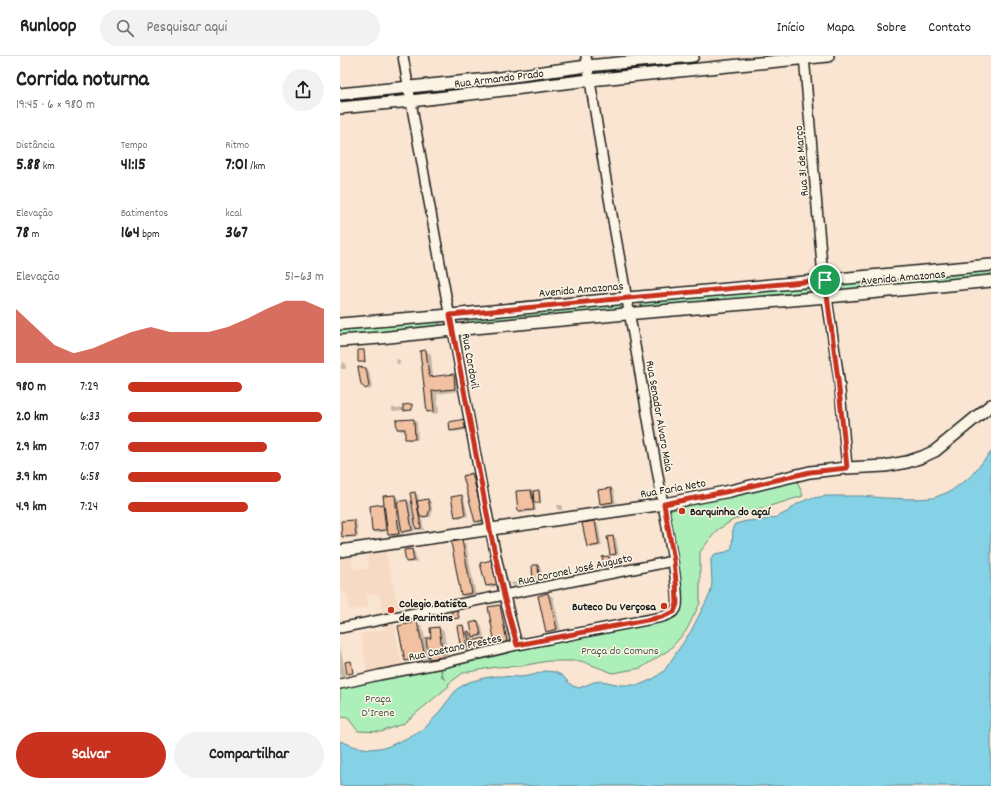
<!DOCTYPE html>
<html lang="pt">
<head>
<meta charset="utf-8">
<style>
	body { margin:0; font-family:Dekko,sans-serif; background:#f2f2f2; color:#202124; height:100vh; display:flex; flex-direction:column; font-size:15px; white-space:nowrap }
	* { box-sizing:border-box; margin:0 }
	p { font-size:13px; color:#757577 }
	.icon { flex:none; width:22px; height:22px; fill:none; stroke:currentColor; stroke-width:2; stroke-linecap:round; stroke-linejoin:round }
	.map { position:relative; flex:1; overflow:hidden }
	.panel { display:flex; flex-direction:column; background:#fff; width:340px }
	.panel>* { flex:none }
	.pin { position:absolute; display:grid; place-items:center; width:34px; height:34px; color:#fff; margin:-17px; border:2px solid #fff; border-radius:50%; box-shadow:0 1px 4px #0007 }
	.round { display:grid; place-items:center; flex:none; width:42px; height:42px; border-radius:21px; background:#f2f2f2 }
	.overview { display:flex; align-items:center; justify-content:space-between; height:68px; padding:0 16px }
	h1 { font-size:22px; font-weight:700; line-height:30px }
	.metrics { display:grid; grid-template-columns:repeat(3,1fr); gap:6px; height:68px; padding:4px 16px }
	.metrics div { display:grid; align-content:center }
	.metrics b { font-size:17px; font-weight:700 }
	.metrics small { font-size:11px; font-weight:400 }
	.metrics p { font-size:11px }
	.chart { height:112px; padding:8px 16px }
	.chart p { display:flex; justify-content:space-between }
	.chart svg { width:100%; height:72px; margin-top:4px; fill:#c8321e; opacity:.7 }
	.cta { display:flex; gap:8px; margin-top:auto; padding:8px 16px }
	.cta a { flex:1; height:46px; border-radius:24px; background:#c8321e; color:#fff; font-size:16px; font-weight:700; line-height:46px; text-align:center }
	.cta a+a { background:#f2f2f2; color:#202124 }
	ul { padding:0 16px; list-style:none; font-size:13px }
	li { display:grid; grid-template-columns:64px 48px 1fr; align-items:center; height:30px }
	li i { height:10px; border-radius:5px; background:#c8321e }
	header { display:flex; align-items:center; gap:24px; box-sizing:border-box; height:56px; padding:0 20px; background:#fff; border-bottom:1px solid #e0e0e0 }
	header strong { font-size:19px }
	nav { display:flex; gap:22px; margin-inline-start:auto; font-size:14px }
	.search { width:280px; height:36px; background:#f2f2f2; display:flex; align-items:center; gap:10px; box-sizing:border-box; padding:0 14px; border-radius:22px; color:#757577; font-size:15px }
	main { display:flex; flex:1; min-height:0 }
	.map>svg:first-child { display:block }
	.built { fill:#f7dac3 }
	.green { fill:#acefb9; stroke:#64866a }
	.water { fill:#85d1e5; stroke:#5b8995 }
	.shadow { fill:#0003 }
	.building { fill:#f1c1a1; stroke:#1c1c1c }
	.lines { fill:none; stroke-linecap:round; stroke-linejoin:round }
	.minor-casing { stroke:#1c1c1c; stroke-width:12 }
	.tertiary-casing { stroke:#1c1c1c; stroke-width:14 }
	.minor { stroke:#fcf5e5; stroke-width:9 }
	.tertiary { stroke:#fcf5e5; stroke-width:11 }
	.route-casing { stroke:#fff; stroke-width:8 }
	.route { stroke:#c8321e; stroke-width:5 }
	.poi-dot { fill:#c8321e; stroke:#fcf5e5; stroke-width:1.5 }
	.labels { text-anchor:middle; stroke-width:3; stroke-linejoin:round; paint-order:stroke }
	.street-label { font-size:12px; fill:#1c1c1c; stroke:#fcf5e5 }
	.poi-label { font-size:12px; font-weight:bold; fill:#1c1c1c; stroke:#fcf5e5; text-anchor:start }
	.park-label { font-size:12px; fill:#475b4b; stroke:#fcf5e5 }
</style>
</head>
<body>
<header>
<strong>Runloop</strong>
<div class="search"><svg class="icon" aria-label="search" viewBox="0 0 24 24"><circle cx="10" cy="10" r="6"/><path d="M15 15l6 6"/></svg>Pesquisar aqui</div>
<nav><a>Início</a><a>Mapa</a><a>Sobre</a><a>Contato</a></nav>
</header>
<main>
<section class="panel">
<div class="overview"><div><h1>Corrida noturna</h1><p>19:45 · 6 × 980 m</p></div><a class="round"><svg class="icon" aria-label="share" viewBox="0 0 24 24"><path d="M12 15V3M7 8l5-5 5 5M5 13v7h14v-7"/></svg></a></div>
<div class="metrics">
<div><p>Distância</p><b>5.88<small> km</small></b></div>
<div><p>Tempo</p><b>41:15</b></div>
<div><p>Ritmo</p><b>7:01<small> /km</small></b></div>
</div>
<div class="metrics">
<div><p>Elevação</p><b>78<small> m</small></b></div>
<div><p>Batimentos</p><b>164<small> bpm</small></b></div>
<div><p>kcal</p><b>367</b></div>
</div>
<div class="chart"><p><span>Elevação</span>51–63 m</p>
<svg viewBox="0 0 160 44" preserveAspectRatio="none"><path d="M0 44V11L10 22L20 33L30 38L40 35L50 30L60 25L70 22L80 25L90 25L100 25L110 22L120 17L130 11L140 6L150 6L160 11V44z"/></svg>
</div>
<ul>
<li><b>980 m</b>7:29<i style="width:58%"></i></li>
<li><b>2.0 km</b>6:33<i style="width:99%"></i></li>
<li><b>2.9 km</b>7:07<i style="width:71%"></i></li>
<li><b>3.9 km</b>6:58<i style="width:78%"></i></li>
<li><b>4.9 km</b>7:24<i style="width:61%"></i></li>
</ul>
<div class="cta"><a>Salvar</a><a>Compartilhar</a></div>
</section>
<div class="map">
<svg width="651" height="730" viewBox="0 0 651 730">
	<rect width="100%" height="100%" fill="#f9e5d1"/>
	<filter id="ink" filterUnits="userSpaceOnUse"><feTurbulence type="fractalNoise" baseFrequency=".025" numOctaves="2"/><feDisplacementMap in="SourceGraphic" scale="8" xChannelSelector="R" yChannelSelector="G"/><feConvolveMatrix kernelMatrix="1 2 1 2 8 2 1 2 1" color-interpolation-filters="sRGB"/></filter>
	<g filter="url(#ink)">
		<path class="built" d="M45,493L59,555L52,557L62,609L27,616L21,578L46,573L39,538L27,539L28,551L10,554L6,536H0V500L11,499L13,513H29L26,496Z"/>
		<path class="green" d="M651,212V221L501,235V226Z
			M469,229L470,238L301,253V244Z
			M280,246L281,255L128,269L127,260Z
			M99,264L100,272L0,281V272Z
			M455,420L463,440L423,452L393,464L377,474L360,496V547L346,575L329,594L301,612L273,617L241,605H208L181,610L156,611L123,617L108,628L109,630L63,668L41,676L18,675L8,662L0,661V629L100,609L102,621L105,624L103,621L101,610L127,603L327,562L336,549L328,455Z"/>
		<path class="water" d="M651,396V730H0V685L16,691L30,693L47,691L67,682L85,672L96,660L117,633L129,626L144,622L157,620L181,621L193,619L205,615L215,616L223,620L229,627L233,630L239,632L254,626L262,625L281,629H299L313,623L324,615L351,575L370,538L372,527L371,508V502L375,498L386,496L390,494L392,491L393,471L395,468L407,465L423,464L437,461L447,456L457,448L468,443L486,440H522L544,442L574,443L593,442L611,435L630,421Z"/>
		<path class="shadow" d="M86,295L91,298L93,321L114,319L119,322L120,335L97,338L99,357L93,358L88,355Z
			M56,303L60,304V308H57Z
			M4,306L5,307L6,313H2L1,312V309Z
			M26,313L29,314L32,332L29,334L26,332Z
			M52,352H62V355L54,356L52,355Z
			M74,364L77,366L78,384H69L66,382V374L61,375L58,373L57,365Z
			M125,364L129,374L114,376L111,374Z
			M132,418L137,421L148,467L141,468L136,466Z
			M271,433L274,435L276,447L264,449L261,447Z
			M191,435L200,436L201,447H195L196,455L182,457L179,455L177,436Z
			M75,437L78,439L79,446L88,444L91,446L92,454L91,461L82,462L84,474H80L77,472Z
			M55,440L60,443V447L67,445L70,447L75,475L66,477L63,475L64,480L53,481L49,478L48,475L36,477L33,475L43,449L45,451Z
			M121,440L124,442L128,460L119,462L116,460Z
			M217,449H222V454H218Z
			M14,465L17,467L18,481L7,482L3,480Z
			M255,466L258,468L262,490L251,492L248,490Z
			M273,481L276,482L279,499L274,500L271,498Z
			M122,485L126,488L136,540L127,542L122,539Z
			M72,494L75,496L77,506L70,507L67,505Z
			M268,501H270L271,510L266,511L265,510Z
			M151,506L154,507L159,529L150,532L147,530Z
			M198,510L201,512L202,526L197,527L194,525Z
			M175,526L177,529L173,530L172,529L171,527Z
			M208,538L213,541L221,576L212,578L207,575Z
			M160,550L165,553L171,588L161,590L156,587Z
			M138,566L141,568L144,580L137,582L132,579L133,585L144,584L147,585L149,595L131,594L125,595L122,593L118,571L123,570L126,572L127,577L129,576L134,579L131,568Z
			M77,567L82,570L86,587H88L92,582L99,572L104,575L108,604L95,606L90,603L71,607L66,604Z
			M0,590L6,620L0,621Z"/>
		<path class="building" d="M18,294H24L25,306H18Z
			M86,294L89,321L114,318L115,333L92,335L94,355L87,356L80,295Z
			M18,311L26,312L29,330L26,333L21,329Z
			M72,348V354L63,355V349Z
			M74,363L75,383H65V373H57L56,364Z
			M125,363L127,372L110,375L109,366Z
			M132,417L144,464L135,466L123,420Z
			M271,432L273,446L260,448L258,434Z
			M191,434L194,454L178,455L176,435Z
			M199,434L200,447H194L193,435Z
			M75,436L81,472L76,473L70,437Z
			M55,439L59,478L48,479L43,440Z
			M122,439L125,459L115,461L111,441Z
			M88,443L90,452L88,460L80,461L77,445Z
			M67,444L72,474L62,476L57,446Z
			M43,448L46,474L32,475L30,450Z
			M14,464L16,480L2,481L1,465Z
			M255,465L259,489L247,491L242,467Z
			M273,480L276,498L270,499L267,481Z
			M122,484L132,537L121,539L111,486Z
			M72,493L74,505L66,506L64,494Z
			M269,500L270,510L264,511L262,501Z
			M151,504L157,528L146,530L140,507Z
			M192,509H198L199,525L193,526Z
			M208,537L217,573L206,576L198,540Z
			M160,549L167,586L155,588L148,551Z
			M117,554L119,562L113,563L111,555Z
			M138,565L141,579L133,581L130,567Z
			M77,566L85,600L65,605L58,570Z
			M123,569L127,592L121,593L117,570Z
			M99,571L103,601L89,603L86,582H91L90,572Z
			M129,575L131,585L144,582L146,593L131,596L127,576Z
			M11,605L13,617L7,618L5,606Z"/>
		<g class="lines">
			<g class="minor-casing">
				<path id="minor" d="M63,0L74,63L108,251L113,274C132,379 150,485 177,589
					M464,0L482,209L499,323L507,412
					M0,572L333,505
					M0,628L39,619L107,606L177,589L322,561C326,560 333,558 336,553C340,546 334,515 333,505L268,136L246,0"/>
			</g>
			<g class="tertiary-casing">
				<path id="tertiary" d="M0,38L159,22L247,10L353,0
					M0,52L71,45L250,24L488,0
					M0,268L110,259L266,244L651,209
					M0,285L40,282L113,274L297,257L487,241L498,240L651,225
					M0,495L324,448L390,435L470,416L507,412L545,410L567,406L582,401L595,395L651,349"/>
			</g>
			<use href="#minor" class="minor"/>
			<use href="#tertiary" class="tertiary"/>
		</g>
	</g>
	<g class="lines" filter="url(#ink)">
		<g class="route-casing">
			<path id="route" d="M485,224L498,323L507,412L470,416L390,435L324,448L334,505L336,525L337,548L334,556L322,561L177,589L164,540L150,474L110,259L266,244Z"/>
		</g>
		<use href="#route" class="route"/>
	</g>
	<g class="poi-dot">
		<circle cx="342" cy="455" r="4"/>
		<circle cx="324" cy="550" r="4"/>
		<circle cx="51" cy="554" r="4"/>
	</g>
	<g class="labels">
		<g class="street-label">
			<text transform="translate(159 22) rotate(-7)" y="4">Rua Armando Prado</text>
			<text transform="translate(461 105) rotate(-95)" y="4">Rua 31 de Março</text>
			<text transform="translate(563 221) rotate(-5)" y="4">Avenida Amazonas</text>
			<text transform="translate(241 233) rotate(-5)" y="4">Avenida Amazonas</text>
			<text transform="translate(131 305) rotate(80)" y="4">Rua Cordovil</text>
			<text transform="translate(320 360) rotate(80)" y="4">Rua Senador Alvaro Maia</text>
			<text transform="translate(333 432) rotate(-10)" y="4">Rua Faria Neto</text>
			<text transform="translate(235 513) rotate(-12)" y="4">Rua Coronel José Augusto</text>
			<text transform="translate(115 591) rotate(-12)" y="4">Rua Caetano Prestes</text>
		</g>
		<g class="poi-label">
			<text x="350" y="459">Barquinha do açaí</text>
			<text x="59" y="551">Colegio Batista<tspan x="59" dy="14">de Parintins</tspan></text>
			<text x="316" y="554" text-anchor="end">Buteco Du Verçosa</text>
		</g>
		<g class="park-label">
			<text x="280" y="598">Praça do Comuns</text>
			<text x="38" y="646">Praça<tspan x="38" dy="14">D'Irene</tspan></text>
		</g>
	</g>
</svg>
<div class="pin" style="left:485px;top:224px;background:#1e9e55"><svg class="icon" aria-label="arrive" viewBox="0 0 24 24"><path d="M6 21V4h12l-3 4 3 4H6"/></svg></div>
</div>
</main>
</body>
</html>
